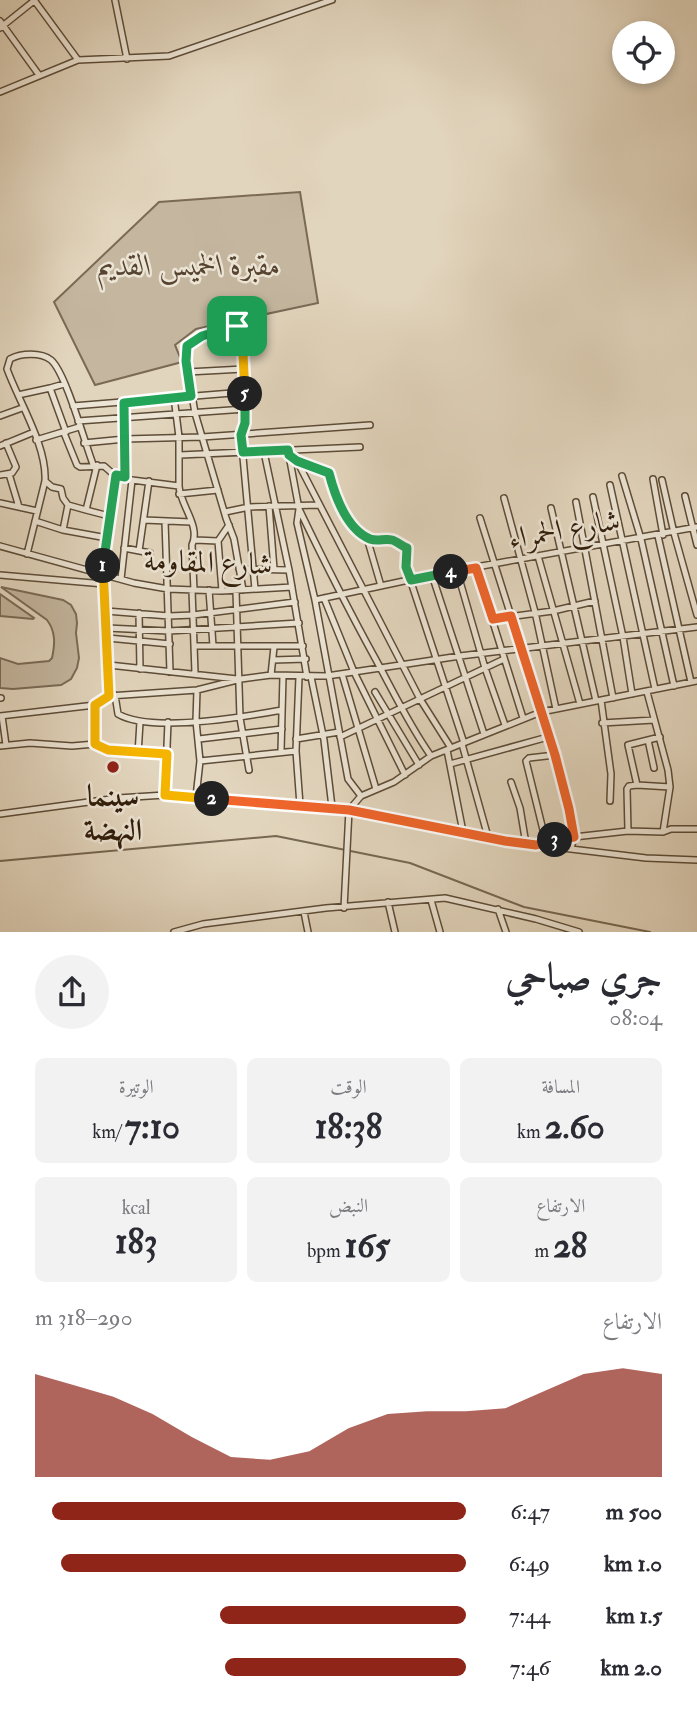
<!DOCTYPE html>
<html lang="ar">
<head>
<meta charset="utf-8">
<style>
	body { margin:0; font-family:"IM FELL Double Pica",Amiri,serif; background:#f2f2f3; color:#2b2b33; direction:rtl; height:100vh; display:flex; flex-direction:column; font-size:26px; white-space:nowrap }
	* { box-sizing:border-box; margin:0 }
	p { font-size:23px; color:#7c7c81 }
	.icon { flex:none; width:38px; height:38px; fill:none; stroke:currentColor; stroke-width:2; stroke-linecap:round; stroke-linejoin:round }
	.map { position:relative; height:932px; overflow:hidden; direction:ltr }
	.sheet { display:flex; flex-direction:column; background:#fff; flex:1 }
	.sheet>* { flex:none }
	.tools { position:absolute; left:612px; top:21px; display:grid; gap:14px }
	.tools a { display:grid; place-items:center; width:63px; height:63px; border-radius:50%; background:#fff; box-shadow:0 4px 10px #0003; font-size:35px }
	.pin { position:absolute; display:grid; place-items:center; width:60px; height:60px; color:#fff; margin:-30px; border-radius:14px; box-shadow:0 4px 10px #0006 }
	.km { position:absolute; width:35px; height:35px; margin:-18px; border-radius:50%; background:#222; color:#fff; font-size:19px; line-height:35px; text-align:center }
	.round { display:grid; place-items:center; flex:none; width:74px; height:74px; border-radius:37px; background:#f2f2f3 }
	.overview { display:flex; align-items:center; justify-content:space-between; height:119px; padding:0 35px }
	h1 { font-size:38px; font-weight:800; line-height:52px }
	.metrics { display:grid; grid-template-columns:repeat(3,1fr); gap:10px; height:119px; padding:7px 35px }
	.metrics div { display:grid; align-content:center; border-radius:10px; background:#f2f2f3; text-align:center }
	.metrics b { font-size:35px; font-weight:800 }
	.metrics small { font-size:19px; font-weight:400 }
	.metrics p { font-size:19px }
	.chart { height:196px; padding:14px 35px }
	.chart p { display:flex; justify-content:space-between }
	.chart svg { width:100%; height:126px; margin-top:7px; fill:#8f2418; opacity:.7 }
	ul { padding:0 35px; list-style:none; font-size:23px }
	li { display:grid; grid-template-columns:112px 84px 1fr; align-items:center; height:52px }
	li i { height:18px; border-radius:9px; background:#8f2418 }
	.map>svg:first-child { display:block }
	.green { fill:#c4b69f; stroke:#7a6a56; stroke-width:2 }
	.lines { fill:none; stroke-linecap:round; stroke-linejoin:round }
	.stream { stroke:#776752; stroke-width:2 }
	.street-casing { stroke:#5d4c38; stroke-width:8 }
	.street { stroke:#ece4d4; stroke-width:5 }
	.split-1-casing { stroke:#fff; stroke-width:14 }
	.split-2-casing { stroke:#fff; stroke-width:14 }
	.split-3-casing { stroke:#fff; stroke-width:14 }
	.split-4-casing { stroke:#fff; stroke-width:14 }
	.split-5-casing { stroke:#fff; stroke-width:14 }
	.split-6-casing { stroke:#fff; stroke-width:14 }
	.split-1 { stroke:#22a559; stroke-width:9 }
	.split-2 { stroke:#f5b400; stroke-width:9 }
	.split-3 { stroke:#f0652b; stroke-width:9 }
	.split-4 { stroke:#f0652b; stroke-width:9 }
	.split-5 { stroke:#22a559; stroke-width:9 }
	.split-6 { stroke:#f5b400; stroke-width:9 }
	.poi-dot { fill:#8f2418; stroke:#ece4d4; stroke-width:2.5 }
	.labels { text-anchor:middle; stroke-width:5; stroke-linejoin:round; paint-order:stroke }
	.park-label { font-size:30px; font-style:italic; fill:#564431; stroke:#ece4d4 }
	.street-label { font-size:30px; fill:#311e0c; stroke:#ece4d4 }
	.poi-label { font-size:30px; font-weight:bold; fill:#311e0c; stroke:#ece4d4 }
</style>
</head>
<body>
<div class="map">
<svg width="697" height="932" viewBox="0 0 697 932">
	<rect width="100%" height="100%" fill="#e2d5bd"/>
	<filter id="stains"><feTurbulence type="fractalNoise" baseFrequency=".00286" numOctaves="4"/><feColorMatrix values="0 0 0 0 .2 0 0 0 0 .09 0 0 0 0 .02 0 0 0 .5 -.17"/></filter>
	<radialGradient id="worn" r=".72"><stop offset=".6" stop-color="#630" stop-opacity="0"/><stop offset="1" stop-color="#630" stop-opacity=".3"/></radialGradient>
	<path class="green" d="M300,192L318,303L196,329L175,345L182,362L95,385L54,302L159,202Z
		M1,587L63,600L71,605L76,614L77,623L76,633L79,658L77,668L71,679L61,685L13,689L0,688V658L18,664L49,661L52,658C55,644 56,632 47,620Z
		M0,594L34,618L33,619L0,616Z"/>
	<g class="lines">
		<path class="stream" d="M0,861L276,836L410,863L524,907L650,932"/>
		<g class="street-casing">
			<path id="street" d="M34,0L78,60
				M115,0L127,59
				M0,21L39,75
				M0,28L35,0
				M0,92L78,60L169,56L332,0
				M188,372L243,369
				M64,384L50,388L66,432
				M18,395L50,388
				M174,397L179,437V486
				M124,403L125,477
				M73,406L244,392
				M0,416L22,408
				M78,421L245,409
				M64,433L77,465L80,467L104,466L112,473L132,480L179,486C180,505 201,526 192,545L194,590
				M36,440L79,427
				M84,443L125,439L202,437L370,425
				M0,446L34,432
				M288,450L299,509L297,523L315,600L348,779L361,796
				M264,452L289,570L307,677
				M180,455L360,447
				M297,461L420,699L451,748
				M297,462L329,473C335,496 346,529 370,539C378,542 384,538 392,540C396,541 402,546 407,548L406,567L464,743
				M97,465L86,510L109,516
				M9,474L19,507
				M0,475L12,473L16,467L6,443
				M622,476L641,539L674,686
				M653,479L663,535
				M662,480L674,533L697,615
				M45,481L52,487L61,489L63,498L68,505
				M610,485L655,689
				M179,494L218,490
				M685,496L697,545
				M593,497L623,637L632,694
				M504,498L535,612L556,709
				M576,502L613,698
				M0,503L37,511
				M269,506L274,569
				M551,508L596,701
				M299,509C323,559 348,609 375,658C393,691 409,725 431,756
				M225,512L249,507L319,505
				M480,518L555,755L569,809L574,837L628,831L663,832L671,829H697
				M144,520L191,522
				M35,521L63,530L107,538
				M165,521L170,672
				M63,530L68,505L86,510
				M658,536L691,682
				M367,538L381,586
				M195,540L218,541L229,525
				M218,541L222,591
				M0,546L134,583L168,589L222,591L292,587
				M124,548L150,553
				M139,551L149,481
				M27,554L45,481C47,446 19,402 7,369L10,359C21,353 41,352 51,360C66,373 85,444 94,467
				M538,556L580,704
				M476,568L523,718
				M239,569L289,570
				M457,571L485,668L505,725
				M0,575L104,584
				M432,575L484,734
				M121,579L132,480
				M192,590L195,673
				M209,590L213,646
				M243,590L234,539L226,518L195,413L185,353C190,334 219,330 236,326L240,328L242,333L245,417L241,435L255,589
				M236,591L240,718L249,770
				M324,598L354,672L405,775
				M315,600L432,575L697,527
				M106,611L169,616L193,615L295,602
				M139,613L140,669
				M493,619L553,611L595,601
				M107,628L169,631L299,623
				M108,638L170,644
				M194,646H303
				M273,660L306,659
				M109,665L237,679
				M342,674L376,789
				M271,675L274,647
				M299,677L296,751L300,805
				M311,677L324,740L332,807
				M375,692L419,765
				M647,692L668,770L670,787L663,832
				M115,695L118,714C150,733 244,717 282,710
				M109,696L108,638L102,574L116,475
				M0,698H1
				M601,700L611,774L610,801
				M95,705V744
				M0,716L95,705L109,696L197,690L241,679L271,675L327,676L460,656L697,627
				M2,716L6,745
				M602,723L654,720
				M340,737L504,659
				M199,739L282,729
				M296,739L339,732
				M462,744L488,837
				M0,746L30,743L72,746L95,744L108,750L138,754L140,722
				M447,750L463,832
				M281,751L283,676
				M138,754H167
				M200,761L296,751
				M450,764L548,737
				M654,768L648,740L660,737
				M511,782L520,808L526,844
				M637,785L670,787
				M165,795L168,722
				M196,797L200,761L196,721L197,690
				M0,814L118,798L165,795L349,810L505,841L536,845L574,837L571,849L646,858L697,860
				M628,831L627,789L629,786L637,785L628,745L648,740
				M546,842L526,761L529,758L555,755
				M540,845L571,849
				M431,900L440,932
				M388,902L395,932
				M344,908L349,810L361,796L394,782L431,756L541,712L697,681
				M498,909L506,932
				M304,912L308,932
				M174,932L203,924L326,908L445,898L536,919L579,932"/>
		</g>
		<use href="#street" class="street"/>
	</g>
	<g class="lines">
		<g class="split-1-casing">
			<path id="split-1" d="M103,566L116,475L125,477L124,403L191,396L186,361L187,346L202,336L237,326"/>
		</g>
		<g class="split-2-casing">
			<path id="split-2" d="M103,566L109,696L95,705V744L108,750L167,754L165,795L212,799"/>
		</g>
		<g class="split-3-casing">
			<path id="split-3" d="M212,799L349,810L505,841L536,845L555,840"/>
		</g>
		<g class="split-4-casing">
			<path id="split-4" d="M451,572L476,568L493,619L511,616L555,755L569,809L574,837L555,840"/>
		</g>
		<g class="split-5-casing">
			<path id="split-5" d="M245,394V423L241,435L243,452L288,450L289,455L297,461L329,473C335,496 346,529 370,539C378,542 384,538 392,540C396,541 402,546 407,548L406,567L411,580L451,572"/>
		</g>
		<g class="split-6-casing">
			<path id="split-6" d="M237,326L240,328L242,334L245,394"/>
		</g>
		<use href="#split-1" class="split-1"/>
		<use href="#split-2" class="split-2"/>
		<use href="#split-3" class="split-3"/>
		<use href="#split-4" class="split-4"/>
		<use href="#split-5" class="split-5"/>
		<use href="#split-6" class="split-6"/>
	</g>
	<circle class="poi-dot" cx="113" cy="767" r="7"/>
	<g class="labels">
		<g class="park-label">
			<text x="189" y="275">مقبرة الخميس القديم</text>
		</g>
		<g class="street-label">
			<text transform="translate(564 529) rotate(-10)" y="10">شارع الحمراء</text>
			<text transform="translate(208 562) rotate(2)" y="10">شارع المقاومة</text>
		</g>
		<g class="poi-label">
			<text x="113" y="806">سينما<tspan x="113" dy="34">النهضة</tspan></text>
		</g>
	</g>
	<rect width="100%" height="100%" filter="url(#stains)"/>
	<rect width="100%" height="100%" fill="url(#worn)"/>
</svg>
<div class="tools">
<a><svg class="icon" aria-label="locate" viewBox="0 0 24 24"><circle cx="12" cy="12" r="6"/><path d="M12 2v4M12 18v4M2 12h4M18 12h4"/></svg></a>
</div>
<div class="pin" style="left:237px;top:326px;background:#1e9e55"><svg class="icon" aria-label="arrive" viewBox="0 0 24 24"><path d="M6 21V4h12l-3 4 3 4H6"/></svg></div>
<b class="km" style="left:103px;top:566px">1</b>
<b class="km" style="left:212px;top:799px">2</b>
<b class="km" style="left:555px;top:840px">3</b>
<b class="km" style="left:451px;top:572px">4</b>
<b class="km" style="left:245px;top:394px">5</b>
</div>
<section class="sheet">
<div class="overview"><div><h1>جري صباحي</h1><p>08:04</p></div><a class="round"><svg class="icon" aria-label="share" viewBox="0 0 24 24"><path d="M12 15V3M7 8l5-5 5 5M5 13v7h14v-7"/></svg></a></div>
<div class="metrics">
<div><p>المسافة</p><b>2.60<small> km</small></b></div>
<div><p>الوقت</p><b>18:38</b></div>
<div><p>الوتيرة</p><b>7:10<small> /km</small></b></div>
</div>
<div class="metrics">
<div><p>الارتفاع</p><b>28<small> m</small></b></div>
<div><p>النبض</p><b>165<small> bpm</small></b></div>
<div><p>kcal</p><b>183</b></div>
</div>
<div class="chart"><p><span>الارتفاع</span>290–318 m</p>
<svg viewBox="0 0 160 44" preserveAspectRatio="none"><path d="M0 44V8L10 12L20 16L30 22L40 30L50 37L60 38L70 35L80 27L90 22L100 21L110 21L120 20L130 14L140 8L150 6L160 8V44z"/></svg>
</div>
<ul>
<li><b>500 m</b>6:47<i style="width:96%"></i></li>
<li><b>1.0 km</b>6:49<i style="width:94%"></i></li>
<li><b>1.5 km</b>7:44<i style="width:57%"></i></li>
<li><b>2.0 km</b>7:46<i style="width:56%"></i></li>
</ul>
</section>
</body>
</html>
